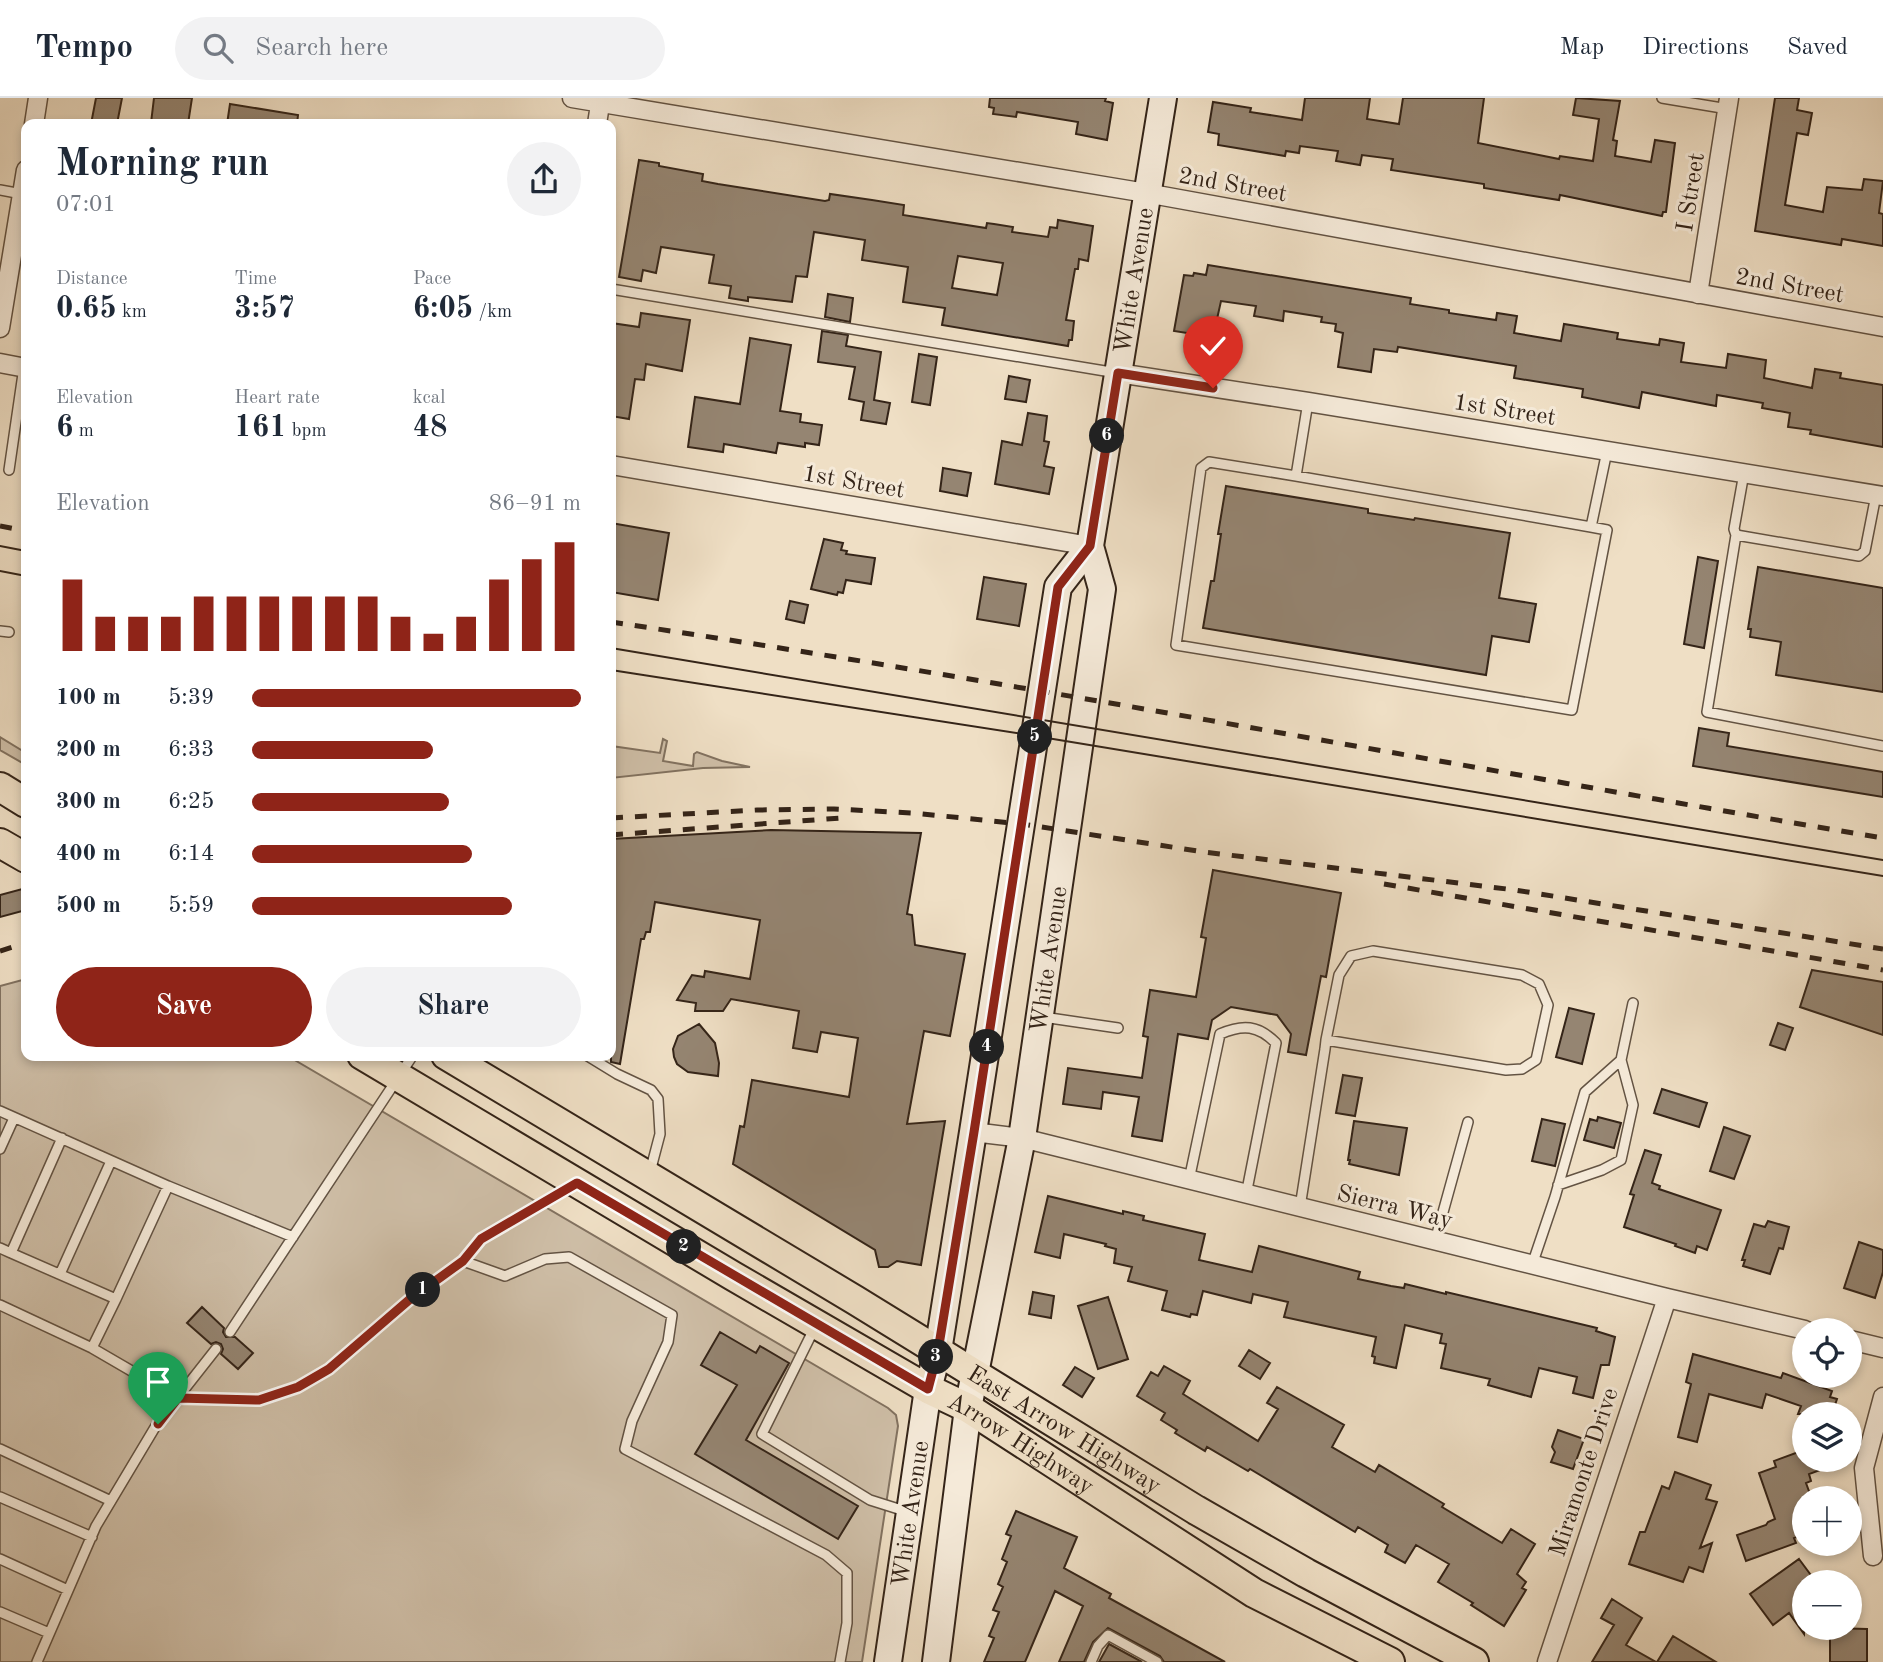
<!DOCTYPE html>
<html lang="en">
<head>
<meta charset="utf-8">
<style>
	body { margin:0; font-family:"Old Standard TT",serif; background:#f2f2f3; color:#1f2937; height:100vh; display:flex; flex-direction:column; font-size:26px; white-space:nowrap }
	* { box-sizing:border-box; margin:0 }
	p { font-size:23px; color:#747a83 }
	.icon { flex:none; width:38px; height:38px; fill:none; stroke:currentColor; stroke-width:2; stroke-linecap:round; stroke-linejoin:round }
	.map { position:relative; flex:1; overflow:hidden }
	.side { position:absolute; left:21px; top:21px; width:595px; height:942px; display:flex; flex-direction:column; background:#fff; border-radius:14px; box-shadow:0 4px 10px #0003 }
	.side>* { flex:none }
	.buttons { position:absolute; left:1792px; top:1220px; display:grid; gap:14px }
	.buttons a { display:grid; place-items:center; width:70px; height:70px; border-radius:50%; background:#fff; box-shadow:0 4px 10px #0003; font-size:35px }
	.pin { position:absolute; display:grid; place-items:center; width:60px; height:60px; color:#fff; margin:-72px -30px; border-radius:50% 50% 50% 0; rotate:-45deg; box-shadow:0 0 7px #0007 }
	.pin .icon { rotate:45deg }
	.km { position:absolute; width:35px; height:35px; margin:-18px; border-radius:50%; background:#222; color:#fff; font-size:19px; line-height:35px; text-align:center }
	.round { display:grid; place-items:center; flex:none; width:74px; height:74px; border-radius:37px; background:#f2f2f3 }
	.overview { display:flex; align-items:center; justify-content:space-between; height:119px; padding:0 35px }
	h1 { font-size:38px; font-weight:600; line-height:52px }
	.stats { display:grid; grid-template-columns:repeat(3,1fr); gap:10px; height:119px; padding:7px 35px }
	.stats div { display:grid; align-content:center }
	.stats b { font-size:30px; font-weight:600 }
	.stats small { font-size:19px; font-weight:400 }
	.stats p { font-size:19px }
	.chart { height:196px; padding:14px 35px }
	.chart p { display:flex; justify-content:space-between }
	.chart svg { width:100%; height:126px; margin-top:7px; stroke:#8f2418; stroke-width:6 }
	.button { display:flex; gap:14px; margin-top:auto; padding:14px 35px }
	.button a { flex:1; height:80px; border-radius:42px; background:#8f2418; color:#fff; font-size:28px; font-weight:600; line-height:80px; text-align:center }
	.button a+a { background:#f2f2f3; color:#1f2937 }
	ul { padding:0 35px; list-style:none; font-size:23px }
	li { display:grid; grid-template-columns:112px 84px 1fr; align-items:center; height:52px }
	li i { height:18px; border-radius:9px; background:#8f2418 }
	header { display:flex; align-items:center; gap:42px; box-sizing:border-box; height:98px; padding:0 35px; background:#fff; border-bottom:2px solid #e0e1e3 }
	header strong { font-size:33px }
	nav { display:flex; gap:38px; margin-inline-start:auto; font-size:24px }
	.search { width:490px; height:63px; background:#f2f2f3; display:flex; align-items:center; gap:18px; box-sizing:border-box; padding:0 24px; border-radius:38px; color:#747a83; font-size:26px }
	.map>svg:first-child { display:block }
	.green { fill:#cfbfa8; stroke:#827260; stroke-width:2 }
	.building { fill:#958572; stroke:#342418; stroke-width:2; fill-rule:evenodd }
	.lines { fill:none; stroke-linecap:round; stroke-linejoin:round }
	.lane-casing { stroke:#635343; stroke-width:12 }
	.street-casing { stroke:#635343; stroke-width:21 }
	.secondary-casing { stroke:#342418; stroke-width:30 }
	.primary-casing { stroke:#342418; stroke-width:32 }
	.lane { stroke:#f5ead9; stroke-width:9 }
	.street { stroke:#f5ead9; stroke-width:18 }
	.secondary { stroke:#f5ead9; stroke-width:26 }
	.primary { stroke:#efdfc5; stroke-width:28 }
	.tram { stroke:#342418; stroke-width:2 }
	.rail { stroke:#342418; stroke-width:5; stroke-dasharray:12 12; stroke-linecap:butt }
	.route-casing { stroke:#fff; stroke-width:14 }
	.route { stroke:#8f2418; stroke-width:9 }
	.labels { text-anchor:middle; stroke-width:6; stroke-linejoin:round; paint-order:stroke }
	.street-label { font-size:24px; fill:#342418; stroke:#f5ead9 }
</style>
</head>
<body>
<header>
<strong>Tempo</strong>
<div class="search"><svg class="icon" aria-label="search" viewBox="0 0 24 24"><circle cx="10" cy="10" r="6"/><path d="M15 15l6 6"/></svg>Search here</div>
<nav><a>Map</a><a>Directions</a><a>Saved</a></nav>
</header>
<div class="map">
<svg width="1883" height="1564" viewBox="0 0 1883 1564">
	<rect width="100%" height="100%" fill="#efdfc5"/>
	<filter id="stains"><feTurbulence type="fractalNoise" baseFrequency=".00286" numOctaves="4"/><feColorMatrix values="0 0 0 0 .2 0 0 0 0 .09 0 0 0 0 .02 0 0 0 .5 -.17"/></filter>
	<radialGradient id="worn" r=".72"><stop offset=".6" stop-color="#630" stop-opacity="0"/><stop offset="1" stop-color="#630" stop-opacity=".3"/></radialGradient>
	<path class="green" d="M0,639L26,655V667L0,652Z
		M663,641L667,643L663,663L693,668L694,656L697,654L722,663L750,669L703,670L611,680V648L660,655Z
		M26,881V957H286L888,1310L896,1317L898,1328L862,1564H0V888Z"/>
	<path class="building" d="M96,0H122L117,26H91Z
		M154,0H192L188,26L151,25Z
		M990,0H1106L1105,3L1113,5L1107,42L1076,36L1078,24L1017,14L1016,19L993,16L994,10L989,9Z
		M1305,0H1370L1367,21L1399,26L1403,0H1484L1478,45L1559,61L1560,58L1593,63L1599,21L1573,17L1576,0L1620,3L1613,42L1617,43L1615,58L1651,64L1655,42L1675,45L1666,114H1663L1662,118L1560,97L1559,102L1484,90V86L1391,72L1393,61L1362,57L1360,67L1336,63L1338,53L1300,48L1299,55L1286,53L1285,58L1218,47L1219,36L1208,34L1213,4L1251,10L1250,14L1302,22Z
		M1775,0H1799L1797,12L1812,15L1808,37L1797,35L1785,107L1823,114L1827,89L1862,92L1864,81L1883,83L1879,115L1883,116V148L1842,141L1841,147L1755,133Z
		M230,6L298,17L297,26H227Z
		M639,62L659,65V68L703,76L702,83L718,86L825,103L829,102L830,96L872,102L904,107L903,117L986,130L987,125L994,126L1013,129L1012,134L1048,139L1050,129L1057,130L1058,122L1093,128L1088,163L1079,161L1078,171H1075L1066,222L1074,223L1072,242H1069L1068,248L942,227L945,210L903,204L908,169L862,162L865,142L814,134L807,179L796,178L792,204L748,199V203L729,200L731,188L709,185L714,157L661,149L656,175L643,172L641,183L619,179ZM958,158L1003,165L997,197L952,190Z
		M1208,167L1411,200L1410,206L1449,212V215L1496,222L1497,215L1517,218L1514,235L1561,243L1564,226L1618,235L1617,241L1659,247L1660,241L1684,245L1681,264L1726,270L1728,256L1766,262L1764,280L1812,290L1815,271L1841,275L1840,280L1883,287V349L1810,336L1811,332L1788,329L1790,315L1762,310L1763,305L1717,297L1716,308L1642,294L1639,310L1582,299L1583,291L1514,280L1516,268L1398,249L1397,254L1374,251L1371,274L1338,269L1343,235L1335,233L1336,226L1321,224L1322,219L1284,213L1283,223L1254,218L1256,208L1221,203L1213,239L1174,233L1184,177L1193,178L1194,175L1206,177Z
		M828,196L853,200L850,224L825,219Z
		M641,215L690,222L682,273L646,266L644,282L635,281L629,321L611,318V225L639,229Z
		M822,233L848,237L846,248L881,254L874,302L890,305L886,326L861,322L864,304L849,301L855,269L818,264Z
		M750,240L791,247L780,313L801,316L800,324L822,327L819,347L805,345V349L778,345L776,355L724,346L723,354L688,349L695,299L740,306Z
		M919,256L937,259L930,307L912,304Z
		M1009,278L1030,282L1026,304L1005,301Z
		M1028,315L1047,318L1044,343L1049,344L1044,368L1054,370L1049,396L995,386L1002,343L1022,347Z
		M943,370L971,375L967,398L940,393Z
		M1226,388L1368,411V415L1414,422L1415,420L1510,435L1499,500L1536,506L1529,544L1492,538L1486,577L1203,530L1211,483H1214L1221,436H1218Z
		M611,425L669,435L658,502L611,494Z
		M824,441L843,445L841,452L847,453L846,456L875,460L871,486L846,482L843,495L838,494L837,497L811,491Z
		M1698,459L1718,463L1704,550L1684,546Z
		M1758,469L1883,490V594L1776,577L1781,544L1750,539L1751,531H1748Z
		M984,479L1026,486L1019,528L977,521Z
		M790,503L808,507L804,525L786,521Z
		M1699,630L1729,635L1727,648L1883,674V699L1693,668Z
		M771,732L921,735L907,816L912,817L915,847L965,856L950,938L924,933L907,1026L945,1023L921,1167L897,1163L888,1169H879L875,1152L733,1066L740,1028L744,1029L752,982L849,999L858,940L821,934L817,954L793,950L799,913L731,901L723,913H695L696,905L677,902L692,877L704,879L705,873L750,881L760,822L655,804L650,834H646L644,841H641L620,966L611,964V741Z
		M1213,772L1341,795L1326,879L1321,878L1306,957L1288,954L1291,936L1277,917L1231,909L1212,922L1208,941L1178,936L1162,1043L1132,1038L1139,999L1103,994L1101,1011L1063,1006L1068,970L1142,980L1148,939L1143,938L1150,892L1196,899L1206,840L1201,839Z
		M26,790V812L0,819V797Z
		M1812,872L1883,884V937L1800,909Z
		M1569,910L1594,916L1582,966L1556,959Z
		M1778,925L1793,930L1785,952L1770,947Z
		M699,926L715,945L719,965L718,978L688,974L677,966L674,959L673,951L678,938Z
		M1343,977L1362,980L1355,1018L1336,1015Z
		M1662,991L1707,1005L1699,1029L1654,1015Z
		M1598,1019L1621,1025L1614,1050L1584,1042L1590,1021L1597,1023Z
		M1542,1021L1565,1026L1555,1068L1532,1063Z
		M1354,1023L1407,1030L1399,1077L1349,1066L1350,1062H1348Z
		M1724,1029L1750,1038L1734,1081L1710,1073Z
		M1645,1052L1661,1057L1652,1085L1660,1088L1659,1091L1721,1112L1707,1152L1697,1148L1695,1155L1675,1148L1676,1146L1624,1129L1634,1097L1630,1096Z
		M1048,1098L1123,1116V1113L1144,1118L1143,1122L1205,1136L1199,1162L1252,1174L1259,1148L1360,1174L1358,1181L1391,1188L1404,1190L1405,1186L1446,1196V1194L1597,1230L1596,1233L1615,1239L1609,1267H1601L1593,1300L1573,1295L1577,1279L1539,1270L1531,1299L1488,1287L1490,1281L1441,1270L1446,1246L1440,1245L1442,1236L1405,1227L1396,1270L1374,1265L1375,1259L1372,1258L1376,1239L1284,1219L1288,1204L1253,1196L1251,1205L1203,1193L1197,1217L1191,1216L1190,1219L1162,1212L1167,1193L1128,1183L1132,1169L1114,1165L1116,1151L1105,1148L1106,1146L1064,1136L1060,1160L1035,1154Z
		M1768,1123L1789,1129L1783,1151L1779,1150L1770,1176L1743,1168L1745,1162H1742L1754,1126L1765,1129Z
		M1859,1144L1883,1152V1174L1875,1200L1844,1190Z
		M1033,1194L1054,1198L1051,1220L1029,1216Z
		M1108,1199L1128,1261L1098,1271L1078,1208Z
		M202,1209L224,1230L223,1234L226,1239H235L253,1255L238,1271L221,1256L223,1251L221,1246L216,1244L211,1246L187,1225Z
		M720,1234L756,1255L760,1248L789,1265L746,1342L858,1408L838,1441L695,1356L737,1287L701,1267Z
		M1249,1252L1270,1265L1260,1281L1239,1268Z
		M1693,1256L1781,1280L1783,1275L1832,1293L1830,1299L1837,1301L1832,1316H1798L1801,1308L1766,1296L1762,1310L1709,1296L1697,1344L1678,1339L1691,1286L1686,1284Z
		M1164,1268L1190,1283L1183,1296L1258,1343L1278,1311L1267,1305L1277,1289L1344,1327L1332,1349L1375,1374L1379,1367L1444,1406L1442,1409L1502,1445L1511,1431L1535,1446L1517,1476L1526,1484L1522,1490L1526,1492L1504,1528L1471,1507L1473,1505L1438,1484L1449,1466L1416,1447L1405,1465L1385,1454L1388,1447L1358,1429L1355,1434L1250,1371L1248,1373L1207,1349L1205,1353L1175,1335L1177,1332L1161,1322L1165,1315L1137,1298L1151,1274L1158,1278Z
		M1075,1269L1094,1280L1082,1299L1063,1287Z
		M1558,1332L1584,1341L1573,1371L1551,1364L1555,1354L1552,1349Z
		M1804,1352V1362H1841L1842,1364L1809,1376L1811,1383L1806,1385L1810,1396L1804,1398V1432L1798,1434L1800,1438L1794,1440L1796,1445L1746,1463L1737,1437L1766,1427L1768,1424L1775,1421L1759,1375L1776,1369L1774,1363Z
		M1675,1374L1711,1387L1706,1401L1717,1404L1700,1450L1712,1445L1703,1474L1689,1469L1683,1484L1629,1466L1640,1434H1645L1662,1388L1669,1391Z
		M1016,1413L1077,1439L1064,1470L1111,1496L1109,1500L1225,1564H1164L1160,1558L1108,1530L1093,1544L1084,1564H1059L1083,1508L1055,1493L1025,1564H984L994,1540L989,1538L999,1514L993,1512L1003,1489L998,1486L1007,1464L1002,1461L1011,1438L1006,1436Z
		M1799,1461L1816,1484H1804V1536L1789,1515L1773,1527L1750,1496Z
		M1612,1501L1642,1520L1626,1547L1656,1564H1592L1614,1527L1601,1520Z
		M1830,1530L1867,1531V1564H1830Z
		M1673,1538L1716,1564H1657Z
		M1109,1546L1142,1564H1099Z"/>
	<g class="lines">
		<g class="lane-casing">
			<path id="lane" d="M1662,0L1728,11
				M0,92L22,96
				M611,191L1117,275
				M1308,304L1296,378L1591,429L1607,353
				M9,372L24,269
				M1744,375L1734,431L1736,437L1859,458L1865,453L1876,397
				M1296,378L1209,364L1201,370L1176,547L1572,612L1607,432L1591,429
				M1736,437L1707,614L1883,648
				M0,533L9,534
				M1043,919L1118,930
				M586,957L617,976L651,992L658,1001L660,1036L650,1074
				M0,1013L168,1088L116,1201L11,1155
				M0,1051L14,1020
				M1189,1082L1220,936C1243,926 1258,927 1276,945L1246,1097
				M1558,1087L1602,1072L1621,1062L1633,1007L1621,962
				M168,1088L293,1139
				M1300,1109L1325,951L1326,942L1339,877L1351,858L1373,853L1522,877L1539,886L1548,907L1536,962L1522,971L1506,972L1326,942
				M1435,1143L1468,1024
				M0,1150L11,1155L62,1040
				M463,1163L481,1141L572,1088
				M1532,1167L1555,1099L1585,994L1621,962L1633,905
				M60,1176L111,1063
				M0,1207L92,1250L178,1300L259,1302L298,1289L329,1271L409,1202L463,1163L505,1178L545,1161L569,1159L672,1217L668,1244L632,1323L625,1351L826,1457L847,1475V1525L840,1564
				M814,1231L762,1336L870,1402L908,1414
				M230,1234L413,957
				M92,1250L116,1201
				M0,1351L111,1403
				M0,1399L92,1439
				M0,1461L68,1492
				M0,1514L49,1535
				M37,1564L96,1428L157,1326L216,1251
				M1091,1564L1098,1548L1108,1537L1157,1564"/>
		</g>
		<g class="street-casing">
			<path id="street" d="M572,0L1146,95L1883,229
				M34,26L38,0
				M597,26L601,0
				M1698,196L1729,0
				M0,230L26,72
				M0,265L26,270
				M1118,275L1308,304L1883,398
				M611,367L1090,448
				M973,1034L1022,1040L1667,1200L1805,1232
				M1850,1242L1883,1250
				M1873,1458L1864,1370L1883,1299
				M1547,1564L1667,1200"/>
		</g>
		<g class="secondary-casing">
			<g id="secondary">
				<path id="s1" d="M888,1564L928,1291L938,1253L973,1034L1058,489L1090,448"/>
				<path id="s2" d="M936,1564L968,1310L1022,1040L1102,491L1090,448L1163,0"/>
			</g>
		</g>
		<g class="primary-casing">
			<g id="primary">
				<path d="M0,689L26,705"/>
				<path d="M0,745L26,760"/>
				<path id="s3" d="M362,957L733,1178L928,1291L968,1310L1254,1495L1390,1564"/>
				<path id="s4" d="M446,957L855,1202L1196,1412L1306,1475L1474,1564"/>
			</g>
		</g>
		<use href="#lane" class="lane"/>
		<use href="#street" class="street"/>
		<use href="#secondary" class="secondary"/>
		<use href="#primary" class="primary"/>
		<path class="tram" d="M0,448L26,453
			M0,473L26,478
			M611,550L1883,762
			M611,572L1035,638L1883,778"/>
		<path class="rail" d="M0,428L26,433
			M611,524C1036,587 1459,669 1883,740
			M611,720L757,712L834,711L913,715L1022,726L1204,754L1515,792L1883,851
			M611,737L841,720
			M1384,786L1883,872
			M0,853L26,845"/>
	</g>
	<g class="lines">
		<g class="route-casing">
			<path id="route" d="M158,1326L178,1300L259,1302L298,1289L329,1271L409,1202L463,1163L481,1141L577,1085L928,1291L938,1253L974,1034L1058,489L1090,448L1118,275L1213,290"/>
		</g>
		<use href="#route" class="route"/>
	</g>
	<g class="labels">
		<g class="street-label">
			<text transform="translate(1233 86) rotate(10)" y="8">2nd Street</text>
			<text transform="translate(1690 94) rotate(-81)" y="8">I Street</text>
			<text dy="8" stroke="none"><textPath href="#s2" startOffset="1400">White Avenue</textPath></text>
			<text transform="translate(1790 187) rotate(10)" y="8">2nd Street</text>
			<text transform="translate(1505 311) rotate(9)" y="8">1st Street</text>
			<text transform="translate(854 383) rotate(10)" y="8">1st Street</text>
			<text dy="8" stroke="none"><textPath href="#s2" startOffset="712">White Avenue</textPath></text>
			<text transform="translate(1395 1108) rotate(14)" y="8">Sierra Way</text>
			<text dy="8" stroke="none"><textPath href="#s4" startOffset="723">East Arrow Highway</textPath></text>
			<text dy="8" stroke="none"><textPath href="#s3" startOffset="765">Arrow Highway</textPath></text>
			<text transform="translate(1583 1374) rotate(-72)" y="8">Miramonte Drive</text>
			<text dy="8" stroke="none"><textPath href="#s1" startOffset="150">White Avenue</textPath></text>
		</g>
	</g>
	<rect width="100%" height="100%" filter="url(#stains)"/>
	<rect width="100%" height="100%" fill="url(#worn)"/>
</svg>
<div class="buttons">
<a><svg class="icon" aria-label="locate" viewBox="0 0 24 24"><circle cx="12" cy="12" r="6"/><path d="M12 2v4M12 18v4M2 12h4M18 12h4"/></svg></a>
<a><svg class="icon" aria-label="layers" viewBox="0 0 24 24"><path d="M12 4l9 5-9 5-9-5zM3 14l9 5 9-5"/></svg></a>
<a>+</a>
<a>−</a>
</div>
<div class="pin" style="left:158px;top:1326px;background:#1e9e55"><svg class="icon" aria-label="arrive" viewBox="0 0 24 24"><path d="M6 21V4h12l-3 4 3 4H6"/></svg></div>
<div class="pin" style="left:1213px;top:290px;background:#d93025"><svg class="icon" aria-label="check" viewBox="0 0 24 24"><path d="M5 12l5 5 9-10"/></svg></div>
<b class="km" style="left:423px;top:1192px">1</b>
<b class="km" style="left:684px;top:1149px">2</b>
<b class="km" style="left:936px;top:1259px">3</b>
<b class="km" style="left:987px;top:949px">4</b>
<b class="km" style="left:1035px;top:639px">5</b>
<b class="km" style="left:1107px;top:338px">6</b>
<section class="side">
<div class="overview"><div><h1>Morning run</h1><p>07:01</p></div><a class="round"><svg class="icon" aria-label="share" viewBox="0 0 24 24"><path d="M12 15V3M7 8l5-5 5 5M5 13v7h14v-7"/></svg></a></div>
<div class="stats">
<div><p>Distance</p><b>0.65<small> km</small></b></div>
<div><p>Time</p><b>3:57</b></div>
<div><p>Pace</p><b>6:05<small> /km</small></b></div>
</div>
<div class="stats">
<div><p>Elevation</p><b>6<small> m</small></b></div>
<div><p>Heart rate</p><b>161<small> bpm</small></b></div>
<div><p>kcal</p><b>48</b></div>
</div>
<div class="chart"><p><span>Elevation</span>86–91 m</p>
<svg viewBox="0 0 160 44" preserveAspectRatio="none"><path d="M5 44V19M15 44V32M25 44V32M35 44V32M45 44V25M55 44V25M65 44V25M75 44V25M85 44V25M95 44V25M105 44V32M115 44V38M125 44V32M135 44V19M145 44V12M155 44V6"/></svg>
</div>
<ul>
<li><b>100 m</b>5:39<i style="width:100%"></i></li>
<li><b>200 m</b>6:33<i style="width:55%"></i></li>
<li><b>300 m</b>6:25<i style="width:60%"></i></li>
<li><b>400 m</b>6:14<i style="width:67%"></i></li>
<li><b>500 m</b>5:59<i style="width:79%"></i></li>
</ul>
<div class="button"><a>Save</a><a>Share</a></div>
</section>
</div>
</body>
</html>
